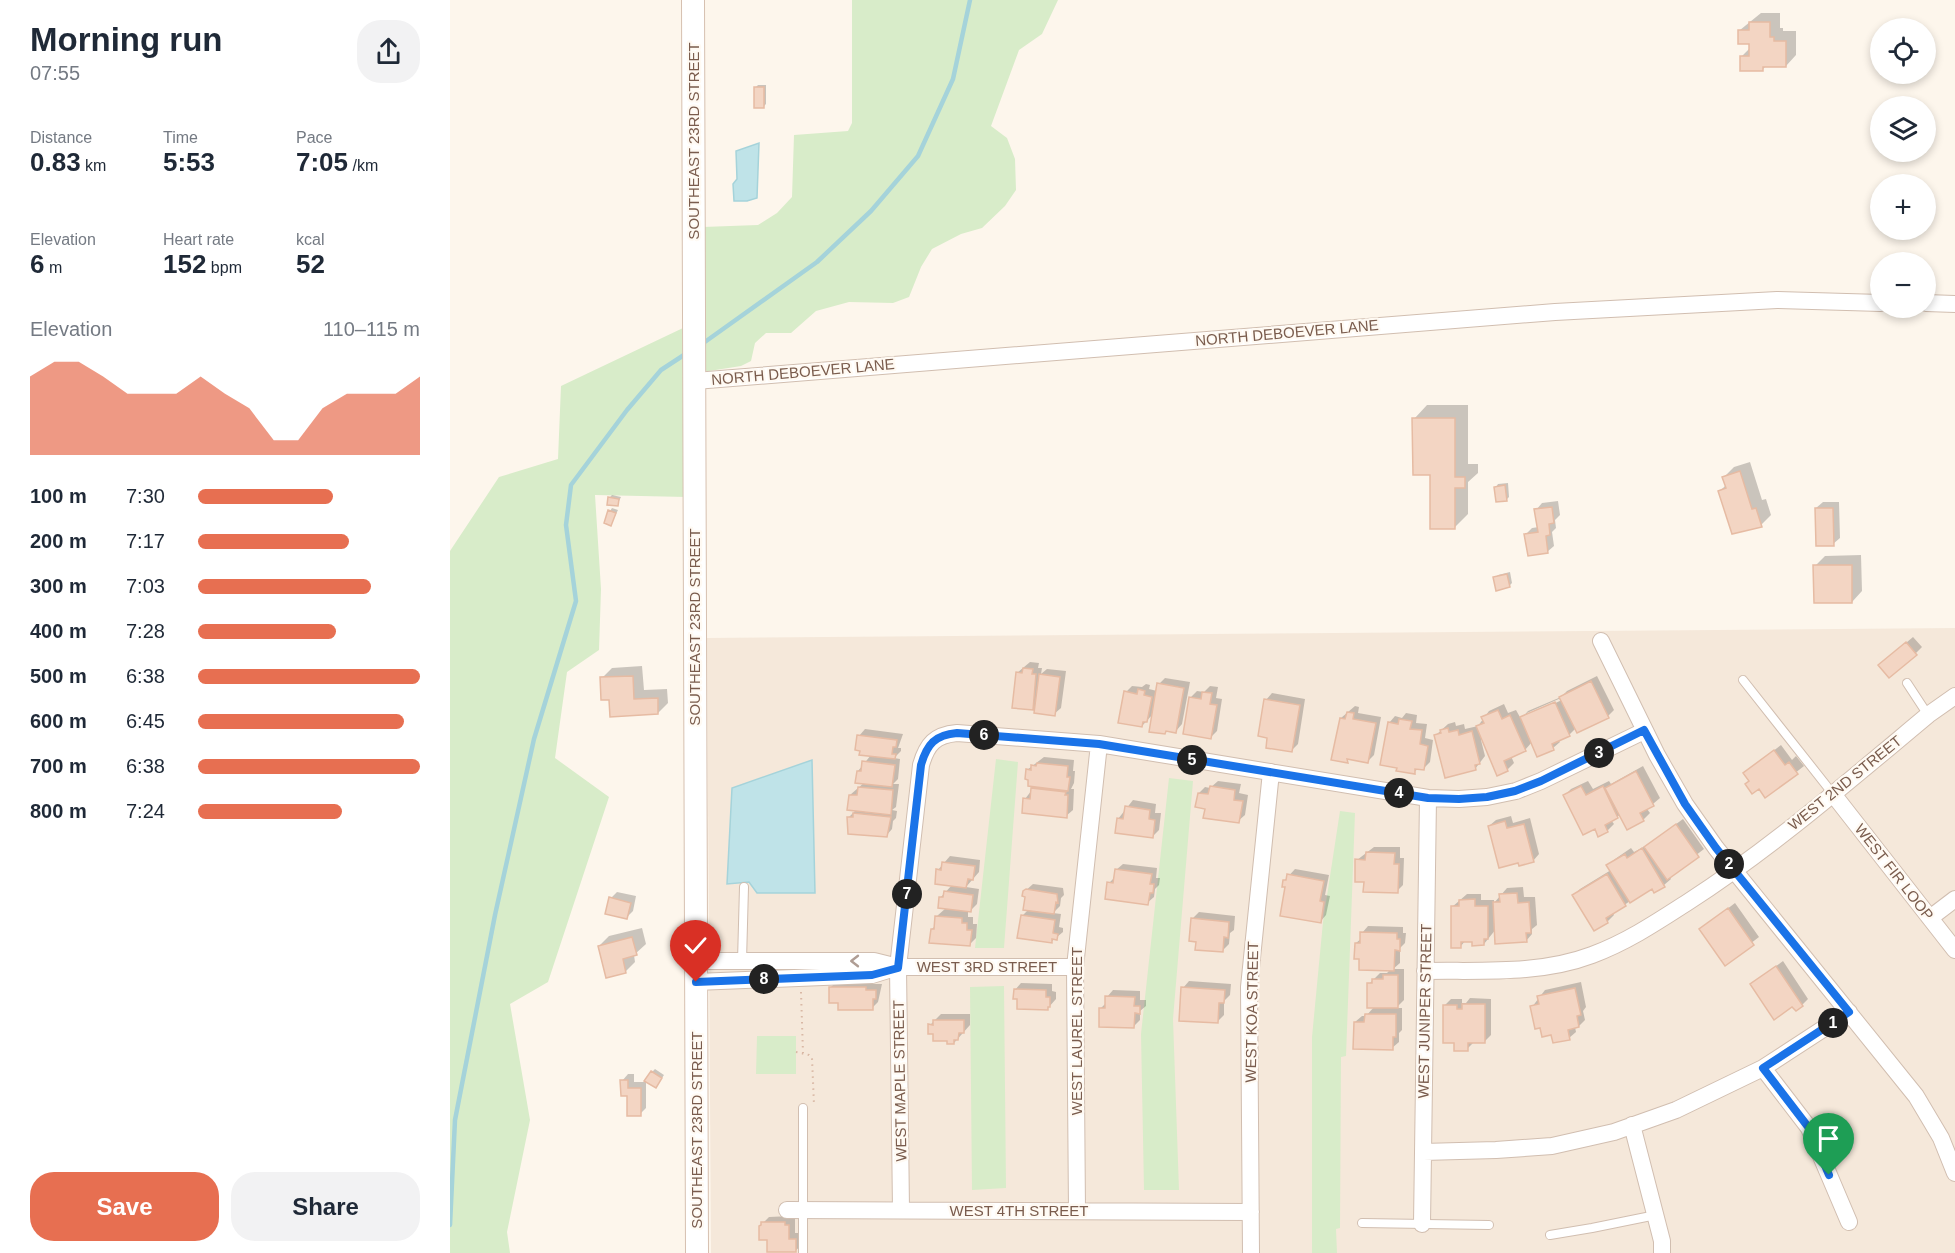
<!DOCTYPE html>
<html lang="en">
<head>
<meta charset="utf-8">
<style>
	body { margin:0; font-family:Helvetica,sans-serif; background:#f2f2f3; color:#1f2937; height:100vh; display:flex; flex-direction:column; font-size:22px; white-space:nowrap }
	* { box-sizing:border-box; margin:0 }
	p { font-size:20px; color:#747a83 }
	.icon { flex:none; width:33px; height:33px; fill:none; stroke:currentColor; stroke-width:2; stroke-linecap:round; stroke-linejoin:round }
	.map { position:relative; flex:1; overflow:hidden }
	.side { display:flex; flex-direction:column; background:#fff; width:450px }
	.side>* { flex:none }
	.buttons { position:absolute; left:1420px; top:18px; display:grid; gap:12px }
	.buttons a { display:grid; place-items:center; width:66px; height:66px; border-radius:50%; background:#fff; box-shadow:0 3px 9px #0003; font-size:30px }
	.pin { position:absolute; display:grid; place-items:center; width:51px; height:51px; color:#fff; margin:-62px -26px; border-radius:50% 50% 50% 0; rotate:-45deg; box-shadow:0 0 6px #0007 }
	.pin .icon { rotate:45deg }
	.km { position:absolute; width:30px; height:30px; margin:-15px; border-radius:50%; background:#222; color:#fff; font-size:16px; line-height:30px; text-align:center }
	.round { display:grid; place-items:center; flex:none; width:63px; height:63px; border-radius:24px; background:#f2f2f3 }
	.headline { display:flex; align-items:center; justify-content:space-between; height:102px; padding:0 30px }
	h1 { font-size:33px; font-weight:700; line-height:45px }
	.figures { display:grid; grid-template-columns:repeat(3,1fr); gap:9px; height:102px; padding:6px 30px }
	.figures div { display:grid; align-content:center }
	.figures b { font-size:26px; font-weight:700 }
	.figures small { font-size:16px; font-weight:400 }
	.figures p { font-size:16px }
	.chart { height:168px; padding:12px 30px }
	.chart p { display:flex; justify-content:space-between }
	.chart svg { width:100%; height:108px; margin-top:6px; fill:#e76f51; opacity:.7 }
	.action { display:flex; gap:12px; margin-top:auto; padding:12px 30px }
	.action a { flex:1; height:69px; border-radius:24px; background:#e76f51; color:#fff; font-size:24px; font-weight:700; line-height:69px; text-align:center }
	.action a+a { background:#f2f2f3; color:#1f2937 }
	ul { padding:0 30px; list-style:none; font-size:20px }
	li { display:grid; grid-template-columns:96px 72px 1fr; align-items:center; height:45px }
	li i { height:15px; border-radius:8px; background:#e76f51 }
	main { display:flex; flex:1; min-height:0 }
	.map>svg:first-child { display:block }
	.residential { fill:#f5e8da }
	.green { fill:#d8ecc9 }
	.water { fill:#bfe3e8; stroke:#a5d3da; stroke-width:1.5 }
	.shadow { fill:#0003; fill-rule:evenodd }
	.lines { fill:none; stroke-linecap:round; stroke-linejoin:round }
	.stream { stroke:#a5d3da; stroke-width:4.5 }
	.building { fill:#f3d5c3; stroke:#e6bba3; stroke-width:1.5 }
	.lane-casing { stroke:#d1beb0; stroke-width:10 }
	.street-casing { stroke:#d1beb0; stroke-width:18 }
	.secondary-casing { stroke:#d6c0b0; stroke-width:24 }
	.path { stroke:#d9b8a5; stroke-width:2; stroke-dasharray:1.5 4.5; stroke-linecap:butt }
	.lane { stroke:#fff; stroke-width:8 }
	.street { stroke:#fff; stroke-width:16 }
	.secondary { stroke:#fff; stroke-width:22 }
	.oneway { stroke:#af9d94 }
	.route-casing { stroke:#fff; stroke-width:12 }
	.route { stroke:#1a73e8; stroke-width:8 }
	.labels { text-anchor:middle; stroke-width:4.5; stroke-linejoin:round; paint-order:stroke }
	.street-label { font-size:15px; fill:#7a5c4d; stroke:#fffaf3 }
</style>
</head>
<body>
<main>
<section class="side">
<div class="headline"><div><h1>Morning run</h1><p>07:55</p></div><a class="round"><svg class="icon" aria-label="share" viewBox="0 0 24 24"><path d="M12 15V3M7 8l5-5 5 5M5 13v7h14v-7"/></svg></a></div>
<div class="figures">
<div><p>Distance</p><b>0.83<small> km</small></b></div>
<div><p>Time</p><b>5:53</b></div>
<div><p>Pace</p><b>7:05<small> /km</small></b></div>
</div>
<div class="figures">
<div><p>Elevation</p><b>6<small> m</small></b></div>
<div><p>Heart rate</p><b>152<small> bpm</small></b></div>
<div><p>kcal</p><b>52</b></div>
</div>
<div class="chart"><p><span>Elevation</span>110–115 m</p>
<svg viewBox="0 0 160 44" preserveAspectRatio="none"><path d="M0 44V12L10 6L20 6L30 12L40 19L50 19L60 19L70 12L80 19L90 25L100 38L110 38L120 25L130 19L140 19L150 19L160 12V44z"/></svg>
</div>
<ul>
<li><b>100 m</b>7:30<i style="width:61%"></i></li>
<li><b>200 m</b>7:17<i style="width:68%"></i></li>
<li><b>300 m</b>7:03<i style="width:78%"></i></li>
<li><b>400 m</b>7:28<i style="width:62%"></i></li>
<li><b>500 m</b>6:38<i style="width:100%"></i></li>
<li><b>600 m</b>6:45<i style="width:93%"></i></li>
<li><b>700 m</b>6:38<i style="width:100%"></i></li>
<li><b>800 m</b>7:24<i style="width:65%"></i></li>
</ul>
<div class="action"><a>Save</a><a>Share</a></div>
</section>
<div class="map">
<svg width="1505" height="1253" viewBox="0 0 1505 1253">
	<rect width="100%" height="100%" fill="#fdf6ec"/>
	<path class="residential" d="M1505,628V1253H261L257,638Z"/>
	<path class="green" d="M402,0H608L592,34L569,50L541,126L557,138L565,159L566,190L555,206L532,228L511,234L482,249L471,267L459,297L443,303L399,302L366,311L341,333H316L305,343L301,361L291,366L253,372V227L308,225L327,213L342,197L344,135L398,131L402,123Z
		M233,328L237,497L145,495L151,589L149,650L117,672L105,758L159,797L98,982L60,1004L80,1120L57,1232L60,1253H0V551L49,477L108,459L111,386Z
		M546,759L568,762L554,948H525Z
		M719,778L743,781L723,1019L729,1190H694L691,1034Z
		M890,811L905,813L896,1056L891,1057L890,1228L886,1229L887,1253H862V1037L873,922Z
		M554,986L556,1188L522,1190L520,987Z
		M307,1036H346V1074H306Z"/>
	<path class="water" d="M309,143L307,198L297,201H284L283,184L287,179L286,151Z
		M362,760L365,893H307L299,882L277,884L282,788Z"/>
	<path class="shadow" d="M1311,13H1330V28H1333V31H1346V55L1336,66H1316L1312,70L1291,57L1301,47L1290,30Z
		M308,85H316V104L313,107L305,88Z
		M977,405H1018V464H1028V473L1018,482V514L1005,527L981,474L964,419Z
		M1300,462L1312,500L1316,499L1321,515L1311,525L1270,491L1276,485L1274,477L1284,467Z
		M1058,483L1059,497L1056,500L1046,487L1048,484Z
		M162,495L171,497L167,505L159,498Z
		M1108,501L1110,515L1105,520L1106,528L1102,532L1104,546L1097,552L1076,534L1082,528L1089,527L1086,510L1092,503Z
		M1373,502H1389L1390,538L1383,544L1366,508Z
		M162,508L168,510L161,524L160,511Z
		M1411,555L1412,591L1402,602L1365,566L1375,556Z
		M1060,572L1062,583L1059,586L1045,578L1048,575Z
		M1463,637L1472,647L1466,653L1437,659Z
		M580,662L589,663L588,668H592L591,674L597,669L616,671L611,708L604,714L587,704L582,709L567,673Z
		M192,666L194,690L217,689L218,703L208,713L161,698L152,678L162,668Z
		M1147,676L1164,710L1158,716L1126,728L1119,735L1108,739L1110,742L1103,748L1082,742L1075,750L1061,756L1064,763L1057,770L1033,739L1031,740L1035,756L1025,769L986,735L998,724L1005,722L1006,726L1014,724L1015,729L1028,726L1039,711L1054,704L1058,713L1066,710L1071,719L1078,711L1111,697L1117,691ZM1111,698L1112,700L1077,716V713Z
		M715,678L740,682L732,724L726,731L718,729L714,733L703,714L692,726L676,692L682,686L692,687L696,684L700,685L699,689L707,691L709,684Z
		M760,686L768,687L766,698L772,699L767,731L761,737L735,733L741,697L747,691L754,692Z
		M822,693L855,699L848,744L841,751L819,737L816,700Z
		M905,706L909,707L908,713L931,717L924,755L918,761L900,758L897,761L891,718Z
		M956,713L967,715L966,723L977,724L975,738L983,740L980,762L973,769L969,768L964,772L939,723L945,716L952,718Z
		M415,729L453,734L448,748H451V751L444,758L450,759L448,779L443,784H449L446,807L442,810L447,811L446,818L443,821L442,829L436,836L399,817L406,810L400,795L415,782L408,771L421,755L409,736Z
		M1331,745L1342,760L1346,756L1354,766L1316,796L1295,773Z
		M594,757L624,760L623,771H625L624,783L621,789H624L623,810L616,816L575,799L585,786L577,770Z
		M1193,766L1210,798L1197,809L1200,813L1193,820L1170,815L1161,820L1164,824L1157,831L1145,827L1115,795L1121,789L1138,781L1143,789L1159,781L1161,784Z
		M768,781L791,784L789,793L798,795L795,815L788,821L756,807L749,793L755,787L760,788Z
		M683,800L706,804L705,813H711L709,830L702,837L668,819Z
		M1061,816L1063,823L1080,818L1089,854L1083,861L1039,826L1046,820Z
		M1233,819L1254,849L1219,876L1221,879L1214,885L1205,891L1202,887L1180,901L1163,913L1164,915L1158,921L1144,929L1124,895L1130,889L1161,870L1158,865L1165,859L1181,848L1184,852L1199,844Z
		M924,847H950V858H954L953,885L947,891L907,860Z
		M500,856L530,860L529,872L516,887L529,889L527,904L520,911H518V917H523V924H527L526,938L520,944L482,929L486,925L487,916L496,908L491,897L502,885L488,870Z
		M673,864L707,868L706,878H710L709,885L705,889L704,897L697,903L659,883L666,876V870Z
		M845,869L879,875L875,895L880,896L876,915L870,922L834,881Z
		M583,884L613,888L614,895L611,898L610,906L603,913L611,914L609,927L613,928V932L601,942L572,916L579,909L574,892Z
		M1073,887L1074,897H1085L1087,925L1082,929V934L1076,941L1046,929L1034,944L1023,940H1016L1010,947L1002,907L1009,901L1017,894H1031V900H1044V903L1057,888Z
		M167,892L186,896L183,911L176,918L161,898Z
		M1285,903L1309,937L1275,963L1251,929Z
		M749,912L785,916L784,930L780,933L779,944L772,951L742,919Z
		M918,926L953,927V933H956L955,943L950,948V963L943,969H954V1000L946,1008H952V1030L949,1033V1042L942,1048L905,1022L912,1016H916L924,1007L919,984L930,973H937L941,969L906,943L912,938V933Z
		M192,928L196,944L184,955L185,962L175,972L149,946L159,936Z
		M1333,961L1358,999L1352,1005L1302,984Z
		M387,981H422V984H432L428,1002L422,1008L389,1002L380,988Z
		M739,981L781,984L780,995L774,1001V1015L767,1022L733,988Z
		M1131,982L1136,1007L1133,1011L1135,1020L1129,1026L1125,1027L1126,1032L1119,1038L1102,1033L1082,1007L1095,990Z
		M571,983L602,984V991L606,992V999L598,1008L565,990Z
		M663,990L690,991V1000H696V1006L690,1011V1020L684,1026L650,1009L656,1003L657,997Z
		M1020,998L1041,999V1035L1034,1042L1023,1043L1017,1049L995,1005L1001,999H1012V1003H1016Z
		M491,1014H520V1025L504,1043L484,1033L480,1025Z
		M205,1069L214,1075L208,1084L196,1080V1108L190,1114L172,1081L178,1074H184V1082H195L202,1072Z
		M341,1216V1219H345V1233H352V1245L345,1251L318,1238L313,1223L319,1217Z"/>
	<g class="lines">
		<path class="stream" d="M252,344L367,262L421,211L468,156L503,79L520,0
			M0,1225L5,1120L45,915L84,739L126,601L116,525L121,485L177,410L211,370L237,353"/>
	</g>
	<path class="building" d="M1299,22H1320V37H1324V41H1336V67H1313V71H1290V56H1299V44H1288V30H1299Z
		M304,87H314V108H304Z
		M962,418H1005V477H1015V488H1005V529H980V475H963Z
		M1290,471L1302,509L1306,508L1312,527L1282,534L1268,491L1276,488L1272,477Z
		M1055,485L1057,501L1046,502L1044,487Z
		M158,497L169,499L168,506L157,505Z
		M1102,507L1104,523L1099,524L1100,535L1096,536L1098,553L1078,556L1074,534L1088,532L1084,509Z
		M1365,508H1383L1384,546H1366Z
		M158,510L166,513L161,526L154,523Z
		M1363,565H1402V603H1364Z
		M1057,574L1060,587L1046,591L1043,577Z
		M1456,642L1467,655L1439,678L1428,665Z
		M573,668L583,669L582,674H586L583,710L562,708L566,672L572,673Z
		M589,674L610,677L605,716L584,713Z
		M183,676L184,699L208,698V714L160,717L159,700H151L150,677Z
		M1141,681L1159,718L1127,733L1109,697Z
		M707,683L734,688L726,733L716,731L715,734L699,732Z
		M688,689L695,691L694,695L702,697L697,722H693L692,727L668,723L674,691L687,694Z
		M752,692L762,693L760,704L767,705L761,739L733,734L739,697L751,699Z
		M814,699L850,705L842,752L816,748L817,738L808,736Z
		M1105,702L1120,736L1102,744L1104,750L1087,757L1070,717Z
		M1048,710L1052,719L1060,715L1076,751L1054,761L1058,771L1047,776L1026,726L1034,723L1031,717Z
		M897,712L904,713L903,719L926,723L918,763L897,759L898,763L881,760L890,718L895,719Z
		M949,719L962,721L960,729L972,730L970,744L978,746L974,770L965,769V774L946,771L947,768L930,765L938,722L948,724Z
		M998,728L999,732L1008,730L1009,735L1022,731L1030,764L1025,765L1026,770L995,778L984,735L991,733L990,730Z
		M407,735L447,740L446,747H443L442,754H446L445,759L409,755L410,751L405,750Z
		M1324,750L1335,765L1339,762L1348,774L1315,798L1309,789L1302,794L1295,784L1299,781L1293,773Z
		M412,761L445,765L442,787L405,783L407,771H411Z
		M587,763L618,766L617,777H620L618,791L578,786V780L575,779L576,769L581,770V765L586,766Z
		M1186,771L1204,806L1190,813L1194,821L1177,830L1155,788Z
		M760,786L785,790L784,800L793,801L789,823L753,818L755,809L745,807L748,793L758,794Z
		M1131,786L1136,795L1153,786L1168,818L1155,825L1158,832L1148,837L1145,829L1133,835L1113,795Z
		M408,787L443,790L441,815L397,810L399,795H407Z
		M581,788L616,792L615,795H618L617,818L572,813L573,798L580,799Z
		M675,806L700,810L699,819L705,820L703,838L665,833L667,818L673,819Z
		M403,813L441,817L437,837L398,834L397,817H403Z
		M1055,821L1057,828L1074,824L1084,862L1069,866L1068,863L1049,868L1038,826Z
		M1226,824L1249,857L1217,880L1194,847Z
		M1192,848L1215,887L1204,893L1202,889L1180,903L1156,865L1175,854L1177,858Z
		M916,852L945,853L944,864H949L948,893L913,892L914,882H905V859L915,860Z
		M492,862L525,866L523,880L518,879L516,888L485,884L486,869L491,870Z
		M665,869L702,874L700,884H704L703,893H700L698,905L655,899L657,882L663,883Z
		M837,874L874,881L870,901L874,902L871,923L830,916L835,887H832L833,880H836Z
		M1157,874L1176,906L1156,918L1158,923L1144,931L1122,895Z
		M576,889L607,894L608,903L606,902L604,914L573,910L575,897L572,896L573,891Z
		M494,891L523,895L521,912L488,908L489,897H493Z
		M1067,893L1068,903L1079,902L1081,933H1076L1077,942L1045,944L1043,902H1050L1049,894Z
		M159,897L181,903L177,919L155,914Z
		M1025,899V906H1038V939H1034V945L1022,946V942H1011V948H1001V906H1009V900Z
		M1278,908L1304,945L1275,966L1249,929Z
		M571,915L605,920L603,933L608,934L607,940L602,939V943L567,938Z
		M485,916L512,918V923H517V930H522L520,946L479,943L481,929H484Z
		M741,918L779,922L778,938L774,937L773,952L745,950L746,942L739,941Z
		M910,932L947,933V939H950V951L945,950L944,971L909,970V959H904L905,943H910Z
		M182,937L187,955L173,959L176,973L156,978L148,946Z
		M1326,966L1353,1006L1346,1011L1342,1007L1324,1020L1300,984Z
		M933,975H948V1008H917V983H922V979H933Z
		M379,987H416V990H426V999H423V1010H388V1003H379Z
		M731,987L775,990L774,1003H769L768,1023L729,1021Z
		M1125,988L1131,1015L1127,1016L1129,1027L1118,1030L1120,1040L1103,1043L1101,1035L1092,1037L1090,1028L1085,1029L1080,1006L1089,1004L1087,996Z
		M564,989L596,990V997H600V1007H598V1010L567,1009V999H563Z
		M655,996L685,997L684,1006H690V1014L685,1013L684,1028L649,1027V1008H655Z
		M1012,1004H1035V1043H1018V1051H1004V1043H993V1005H1007V1009H1012Z
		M915,1014H946V1037H943V1050L903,1049L904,1022H914Z
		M483,1020H514V1033H509L508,1040H504V1044H497V1041H483V1034H478V1024L483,1025Z
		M201,1071L212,1078L206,1088L194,1081Z
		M170,1080H178V1088H191V1116H177V1096H171Z
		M311,1222H335V1225H339V1239H346V1252H317V1240H309V1226L311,1225Z"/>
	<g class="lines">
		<g class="lane-casing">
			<path id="lane" d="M1293,680L1383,794
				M1457,683L1478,715
				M292,961L294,887
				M353,1108V1253
				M912,1223L1039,1225
				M1100,1235L1142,1228L1206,1215"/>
		</g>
		<g class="street-casing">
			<path id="street" d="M1476,303L1505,304
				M245,381L1105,312L1327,300L1431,303
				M1151,641L1207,755L1235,804L1266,848L1466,1096L1491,1138L1505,1173
				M1383,794L1505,950
				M1480,918L1505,899
				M448,967H625
				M975,971C1030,970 1089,975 1142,955C1177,942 1207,922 1238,902C1323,847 1400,780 1478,715L1505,696
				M246,982L422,975L448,967L424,961H246
				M1313,1068L1359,1128L1399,1222
				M1182,1125L1212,1241V1253
				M973,1152L1046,1150L1102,1146L1164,1132L1226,1110L1313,1068L1399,1012
				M337,1210L801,1212
				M451,1210L448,967L471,765C477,744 485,735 507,733L649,744L978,798L1009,799L1037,797L1066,791L1091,781L1194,731
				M627,1211L625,967L649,744
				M972,1224L978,798
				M801,1253L799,987L821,772"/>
		</g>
		<g class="secondary-casing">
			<path id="secondary" d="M243,0L247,1253"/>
		</g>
		<path class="path" d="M351,992L353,1053
			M346,1052L359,1055L362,1058L364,1105"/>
		<use href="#lane" class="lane"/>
		<use href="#street" class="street"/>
		<use href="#secondary" class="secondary"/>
	</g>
	<defs><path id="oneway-chevron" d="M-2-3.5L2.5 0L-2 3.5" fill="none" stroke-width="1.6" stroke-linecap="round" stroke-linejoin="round" transform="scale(1.5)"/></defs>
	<use class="oneway" href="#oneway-chevron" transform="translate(405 961) rotate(180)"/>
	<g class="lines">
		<g class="route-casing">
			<path id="route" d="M246,982L422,975L448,968L471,765C477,744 485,735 507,733L649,744L978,798L1009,799L1037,797L1065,791L1091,781L1194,730L1235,804L1266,848L1399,1012L1313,1068L1359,1128L1379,1175"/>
		</g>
		<use href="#route" class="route"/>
	</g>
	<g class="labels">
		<g class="street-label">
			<text transform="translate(244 141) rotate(-90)" y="5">SOUTHEAST 23RD STREET</text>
			<text transform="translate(837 333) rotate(-5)" y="5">NORTH DEBOEVER LANE</text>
			<text transform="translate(353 372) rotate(-5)" y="5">NORTH DEBOEVER LANE</text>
			<text transform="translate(245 627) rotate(-90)" y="5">SOUTHEAST 23RD STREET</text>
			<text transform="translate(1395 783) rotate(-39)" y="5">WEST 2ND STREET</text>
			<text transform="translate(1444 872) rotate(52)" y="5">WEST FIR LOOP</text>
			<text x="537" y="972">WEST 3RD STREET</text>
			<text transform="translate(975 1011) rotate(-89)" y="5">WEST JUNIPER STREET</text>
			<text transform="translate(802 1012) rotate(-89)" y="5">WEST KOA STREET</text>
			<text transform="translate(627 1031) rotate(-90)" y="5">WEST LAUREL STREET</text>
			<text transform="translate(450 1081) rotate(-91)" y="5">WEST MAPLE STREET</text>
			<text transform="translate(247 1130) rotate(-90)" y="5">SOUTHEAST 23RD STREET</text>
			<text x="569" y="1216">WEST 4TH STREET</text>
		</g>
	</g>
</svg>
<div class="buttons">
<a><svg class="icon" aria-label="locate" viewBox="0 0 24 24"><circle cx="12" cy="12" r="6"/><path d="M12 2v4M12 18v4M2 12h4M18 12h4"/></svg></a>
<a><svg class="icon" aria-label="layers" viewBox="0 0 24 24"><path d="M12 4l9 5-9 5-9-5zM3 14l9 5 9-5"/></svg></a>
<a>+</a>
<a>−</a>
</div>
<div class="pin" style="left:1379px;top:1175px;background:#1e9e55"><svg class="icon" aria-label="arrive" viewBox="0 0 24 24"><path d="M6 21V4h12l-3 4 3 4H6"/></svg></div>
<div class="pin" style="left:246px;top:982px;background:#d93025"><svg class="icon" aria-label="check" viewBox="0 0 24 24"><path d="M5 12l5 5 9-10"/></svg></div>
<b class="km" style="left:1383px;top:1023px">1</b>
<b class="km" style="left:1279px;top:864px">2</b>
<b class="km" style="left:1149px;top:753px">3</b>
<b class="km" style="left:949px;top:793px">4</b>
<b class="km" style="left:742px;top:760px">5</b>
<b class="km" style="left:534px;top:735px">6</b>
<b class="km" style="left:457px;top:894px">7</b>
<b class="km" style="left:314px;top:979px">8</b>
</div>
</main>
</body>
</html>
